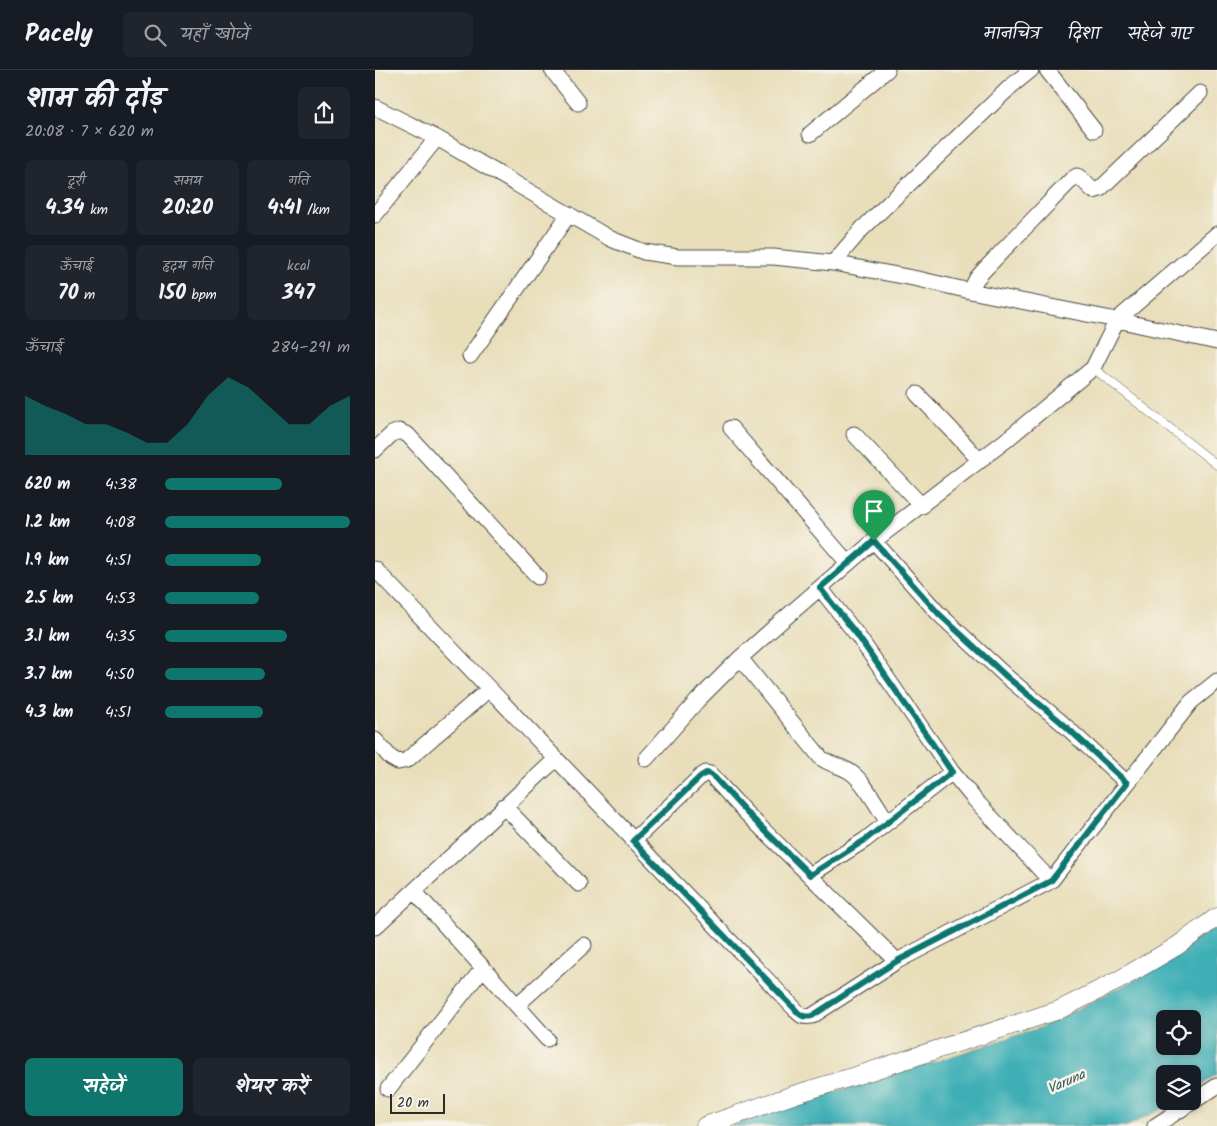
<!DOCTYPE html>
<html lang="hi">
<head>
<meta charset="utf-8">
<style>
	body { margin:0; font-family:Kalam,"Playpen Sans Deva",sans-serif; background:#20242c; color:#f1f3f6; height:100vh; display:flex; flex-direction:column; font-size:19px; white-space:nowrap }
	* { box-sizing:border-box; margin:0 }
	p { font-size:16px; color:#9ea1a6 }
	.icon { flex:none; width:28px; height:28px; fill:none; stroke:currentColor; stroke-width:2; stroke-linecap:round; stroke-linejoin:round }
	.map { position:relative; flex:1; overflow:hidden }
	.details { display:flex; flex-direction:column; background:#171b24; width:375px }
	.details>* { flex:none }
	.buttons { position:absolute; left:781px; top:940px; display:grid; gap:10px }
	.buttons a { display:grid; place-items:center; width:45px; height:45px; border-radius:8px; background:#171b24; box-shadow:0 2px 8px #0003; font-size:25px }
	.scale { position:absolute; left:15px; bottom:12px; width:55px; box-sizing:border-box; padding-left:5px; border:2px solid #2b2b2b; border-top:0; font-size:14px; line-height:18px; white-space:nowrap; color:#2b2b2b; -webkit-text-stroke:4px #f7f3e8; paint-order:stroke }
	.pin { position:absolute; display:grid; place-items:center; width:42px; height:42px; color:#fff; margin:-51px -21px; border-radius:50% 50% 50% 0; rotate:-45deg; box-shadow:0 0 5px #0007 }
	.pin .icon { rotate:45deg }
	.round { display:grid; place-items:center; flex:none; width:52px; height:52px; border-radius:8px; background:#20242c }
	.head { display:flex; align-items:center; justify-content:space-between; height:85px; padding:0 25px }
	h1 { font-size:28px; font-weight:600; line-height:38px }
	.stats { display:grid; grid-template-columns:repeat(3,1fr); gap:8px; height:85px; padding:5px 25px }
	.stats div { display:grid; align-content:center; border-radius:8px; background:#20242c; text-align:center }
	.stats b { font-size:21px; font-weight:600 }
	.stats small { font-size:14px; font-weight:400 }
	.stats p { font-size:14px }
	.chart { height:140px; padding:10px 25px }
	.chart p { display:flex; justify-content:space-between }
	.chart svg { width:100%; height:90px; margin-top:5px; fill:#0f766e; opacity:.7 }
	.primary-button { display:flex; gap:10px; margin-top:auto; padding:10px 25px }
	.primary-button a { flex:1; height:58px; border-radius:8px; background:#0f766e; color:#fff; font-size:20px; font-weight:600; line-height:58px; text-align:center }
	.primary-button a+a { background:#20242c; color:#f1f3f6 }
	ul { padding:0 25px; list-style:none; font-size:16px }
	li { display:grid; grid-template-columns:80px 60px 1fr; align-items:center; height:38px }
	li i { height:12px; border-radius:6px; background:#0f766e }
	header { display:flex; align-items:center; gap:30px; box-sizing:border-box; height:70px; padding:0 25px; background:#171b24; border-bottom:1px solid #363941 }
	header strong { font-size:24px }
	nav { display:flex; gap:28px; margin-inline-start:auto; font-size:18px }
	.search { width:350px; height:45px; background:#20242c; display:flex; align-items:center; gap:12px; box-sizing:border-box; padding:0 18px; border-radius:8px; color:#9ea1a6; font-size:19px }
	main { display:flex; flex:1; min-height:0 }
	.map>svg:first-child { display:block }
	.water { fill:#3eafb5; stroke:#346d70; fill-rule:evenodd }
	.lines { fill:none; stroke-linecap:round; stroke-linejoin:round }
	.service-casing { stroke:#474640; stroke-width:9 }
	.minor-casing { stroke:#474640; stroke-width:17 }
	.tertiary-casing { stroke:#474640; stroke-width:19 }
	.service { stroke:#fff; stroke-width:8 }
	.minor { stroke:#fff; stroke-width:15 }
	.tertiary { stroke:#fff; stroke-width:18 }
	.route-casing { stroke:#fff; stroke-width:10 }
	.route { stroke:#0f766e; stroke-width:6 }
	.labels { text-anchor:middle; stroke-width:5; stroke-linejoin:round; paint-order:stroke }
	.water-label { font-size:14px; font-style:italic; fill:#32595b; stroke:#f7f3e8 }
</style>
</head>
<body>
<header>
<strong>Pacely</strong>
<div class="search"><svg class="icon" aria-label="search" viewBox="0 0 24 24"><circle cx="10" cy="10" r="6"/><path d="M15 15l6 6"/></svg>यहाँ खोजें</div>
<nav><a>मानचित्र</a><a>दिशा</a><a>सहेजे गए</a></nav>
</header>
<main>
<section class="details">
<div class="head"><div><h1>शाम की दौड़</h1><p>20:08 · 7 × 620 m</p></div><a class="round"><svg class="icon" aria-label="share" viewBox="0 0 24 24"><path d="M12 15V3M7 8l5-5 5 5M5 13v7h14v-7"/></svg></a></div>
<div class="stats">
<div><p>दूरी</p><b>4.34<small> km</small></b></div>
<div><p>समय</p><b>20:20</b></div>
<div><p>गति</p><b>4:41<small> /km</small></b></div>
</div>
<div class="stats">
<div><p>ऊँचाई</p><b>70<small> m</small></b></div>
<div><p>हृदय गति</p><b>150<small> bpm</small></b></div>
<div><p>kcal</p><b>347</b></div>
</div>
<div class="chart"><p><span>ऊँचाई</span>284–291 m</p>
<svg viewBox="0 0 160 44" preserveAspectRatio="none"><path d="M0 44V15L10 20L20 24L30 29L40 29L50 33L60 38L70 38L80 29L90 15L100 6L110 11L120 20L130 29L140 29L150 20L160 15V44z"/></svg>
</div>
<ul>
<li><b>620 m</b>4:38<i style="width:63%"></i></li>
<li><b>1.2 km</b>4:08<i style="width:100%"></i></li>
<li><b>1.9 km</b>4:51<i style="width:52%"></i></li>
<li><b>2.5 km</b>4:53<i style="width:51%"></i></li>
<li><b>3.1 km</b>4:35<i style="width:66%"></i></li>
<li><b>3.7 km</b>4:50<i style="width:54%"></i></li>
<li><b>4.3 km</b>4:51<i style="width:53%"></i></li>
</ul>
<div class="primary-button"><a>सहेजें</a><a>शेयर करें</a></div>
</section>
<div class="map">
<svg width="842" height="1056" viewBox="0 0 842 1056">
	<rect width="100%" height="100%" fill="#f7f3e8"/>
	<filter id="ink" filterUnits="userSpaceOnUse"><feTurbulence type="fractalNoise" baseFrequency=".02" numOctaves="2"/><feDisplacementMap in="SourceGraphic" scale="10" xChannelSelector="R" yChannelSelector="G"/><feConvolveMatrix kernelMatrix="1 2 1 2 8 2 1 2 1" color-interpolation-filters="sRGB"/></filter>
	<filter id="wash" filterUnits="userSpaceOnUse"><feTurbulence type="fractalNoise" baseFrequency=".0096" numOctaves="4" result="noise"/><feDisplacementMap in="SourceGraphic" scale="20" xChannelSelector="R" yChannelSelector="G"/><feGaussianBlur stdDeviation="1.12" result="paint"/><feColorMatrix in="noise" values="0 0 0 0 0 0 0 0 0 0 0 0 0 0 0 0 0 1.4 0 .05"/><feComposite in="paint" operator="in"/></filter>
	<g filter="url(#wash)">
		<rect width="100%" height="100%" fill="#e8deba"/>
		<path class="water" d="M842,856V1004L818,1021V1004H790V1031H802L752,1056H356L415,1035L544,997L665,958L770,905ZM790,949H818V976H790Z"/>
	</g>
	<g filter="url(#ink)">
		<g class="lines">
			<g class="service-casing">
				<path id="service" d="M718,298L842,395"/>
			</g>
			<g class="minor-casing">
				<path id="minor" d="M177,0L203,33
					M672,0L719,60
					M0,37L62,68L236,169L269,182L303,187H398L458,193L543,209L595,221L742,250L842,272
					M435,64L512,0
					M0,145L62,68
					M458,193L487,159L635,17L656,0
					M595,221L602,208L610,199L697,109L702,106C709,109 712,116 719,121L725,119L825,23
					M95,286L194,144
					M542,324L575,358L605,391
					M356,358L473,493
					M479,364L547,436
					M0,380L17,364L24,361L33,365L163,507
					M499,471L564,544L632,607L686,652L752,713
					M0,499L419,938C425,945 427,948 437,946L522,891L676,811L816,632L842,611
					M445,518L483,566L577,702L600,730L676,811
					M365,588L446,688C457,696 469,696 478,704C491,714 503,738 513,752
					M0,670L16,688L23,692L32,690L114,619
					M271,689L323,630L365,588L402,555L499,471L630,371L718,298L742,250L842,164
					M129,736L204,814
					M258,771L326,706L331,703L335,704L371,743L522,891
					M435,805L490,770L577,702
					M39,821L172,969
					M0,857L181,689
					M142,935L209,875
					M13,1019L108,898
					M780,1056L842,1016"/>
			</g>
			<g class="tertiary-casing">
				<path id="tertiary" d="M330,1056L418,1025L493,1002L684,940L744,910L802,876L842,847"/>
			</g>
			<use href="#service" class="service"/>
			<use href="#minor" class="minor"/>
			<use href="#tertiary" class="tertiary"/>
		</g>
	</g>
	<g class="lines" filter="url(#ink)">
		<g class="route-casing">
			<path id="route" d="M499,471L564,544L632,607L686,652L752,713L676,811L522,891L437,946C427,948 425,945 419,938L258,771L326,706L331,703L335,704L340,708L371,742L435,805L490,770L577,702L483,566L445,518Z"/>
		</g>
		<use href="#route" class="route"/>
	</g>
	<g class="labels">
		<g class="water-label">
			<text transform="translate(691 1011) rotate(-24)" y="5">Varuna</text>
		</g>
	</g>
</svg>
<div class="buttons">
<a><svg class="icon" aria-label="locate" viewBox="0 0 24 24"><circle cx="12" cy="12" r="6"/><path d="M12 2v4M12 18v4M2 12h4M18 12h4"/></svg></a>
<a><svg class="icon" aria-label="layers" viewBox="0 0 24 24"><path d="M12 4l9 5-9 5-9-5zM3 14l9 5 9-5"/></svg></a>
</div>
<div class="scale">20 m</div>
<div class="pin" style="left:499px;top:471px;background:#1e9e55"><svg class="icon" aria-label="arrive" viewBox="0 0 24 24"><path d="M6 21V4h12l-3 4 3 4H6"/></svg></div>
</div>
</main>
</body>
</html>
